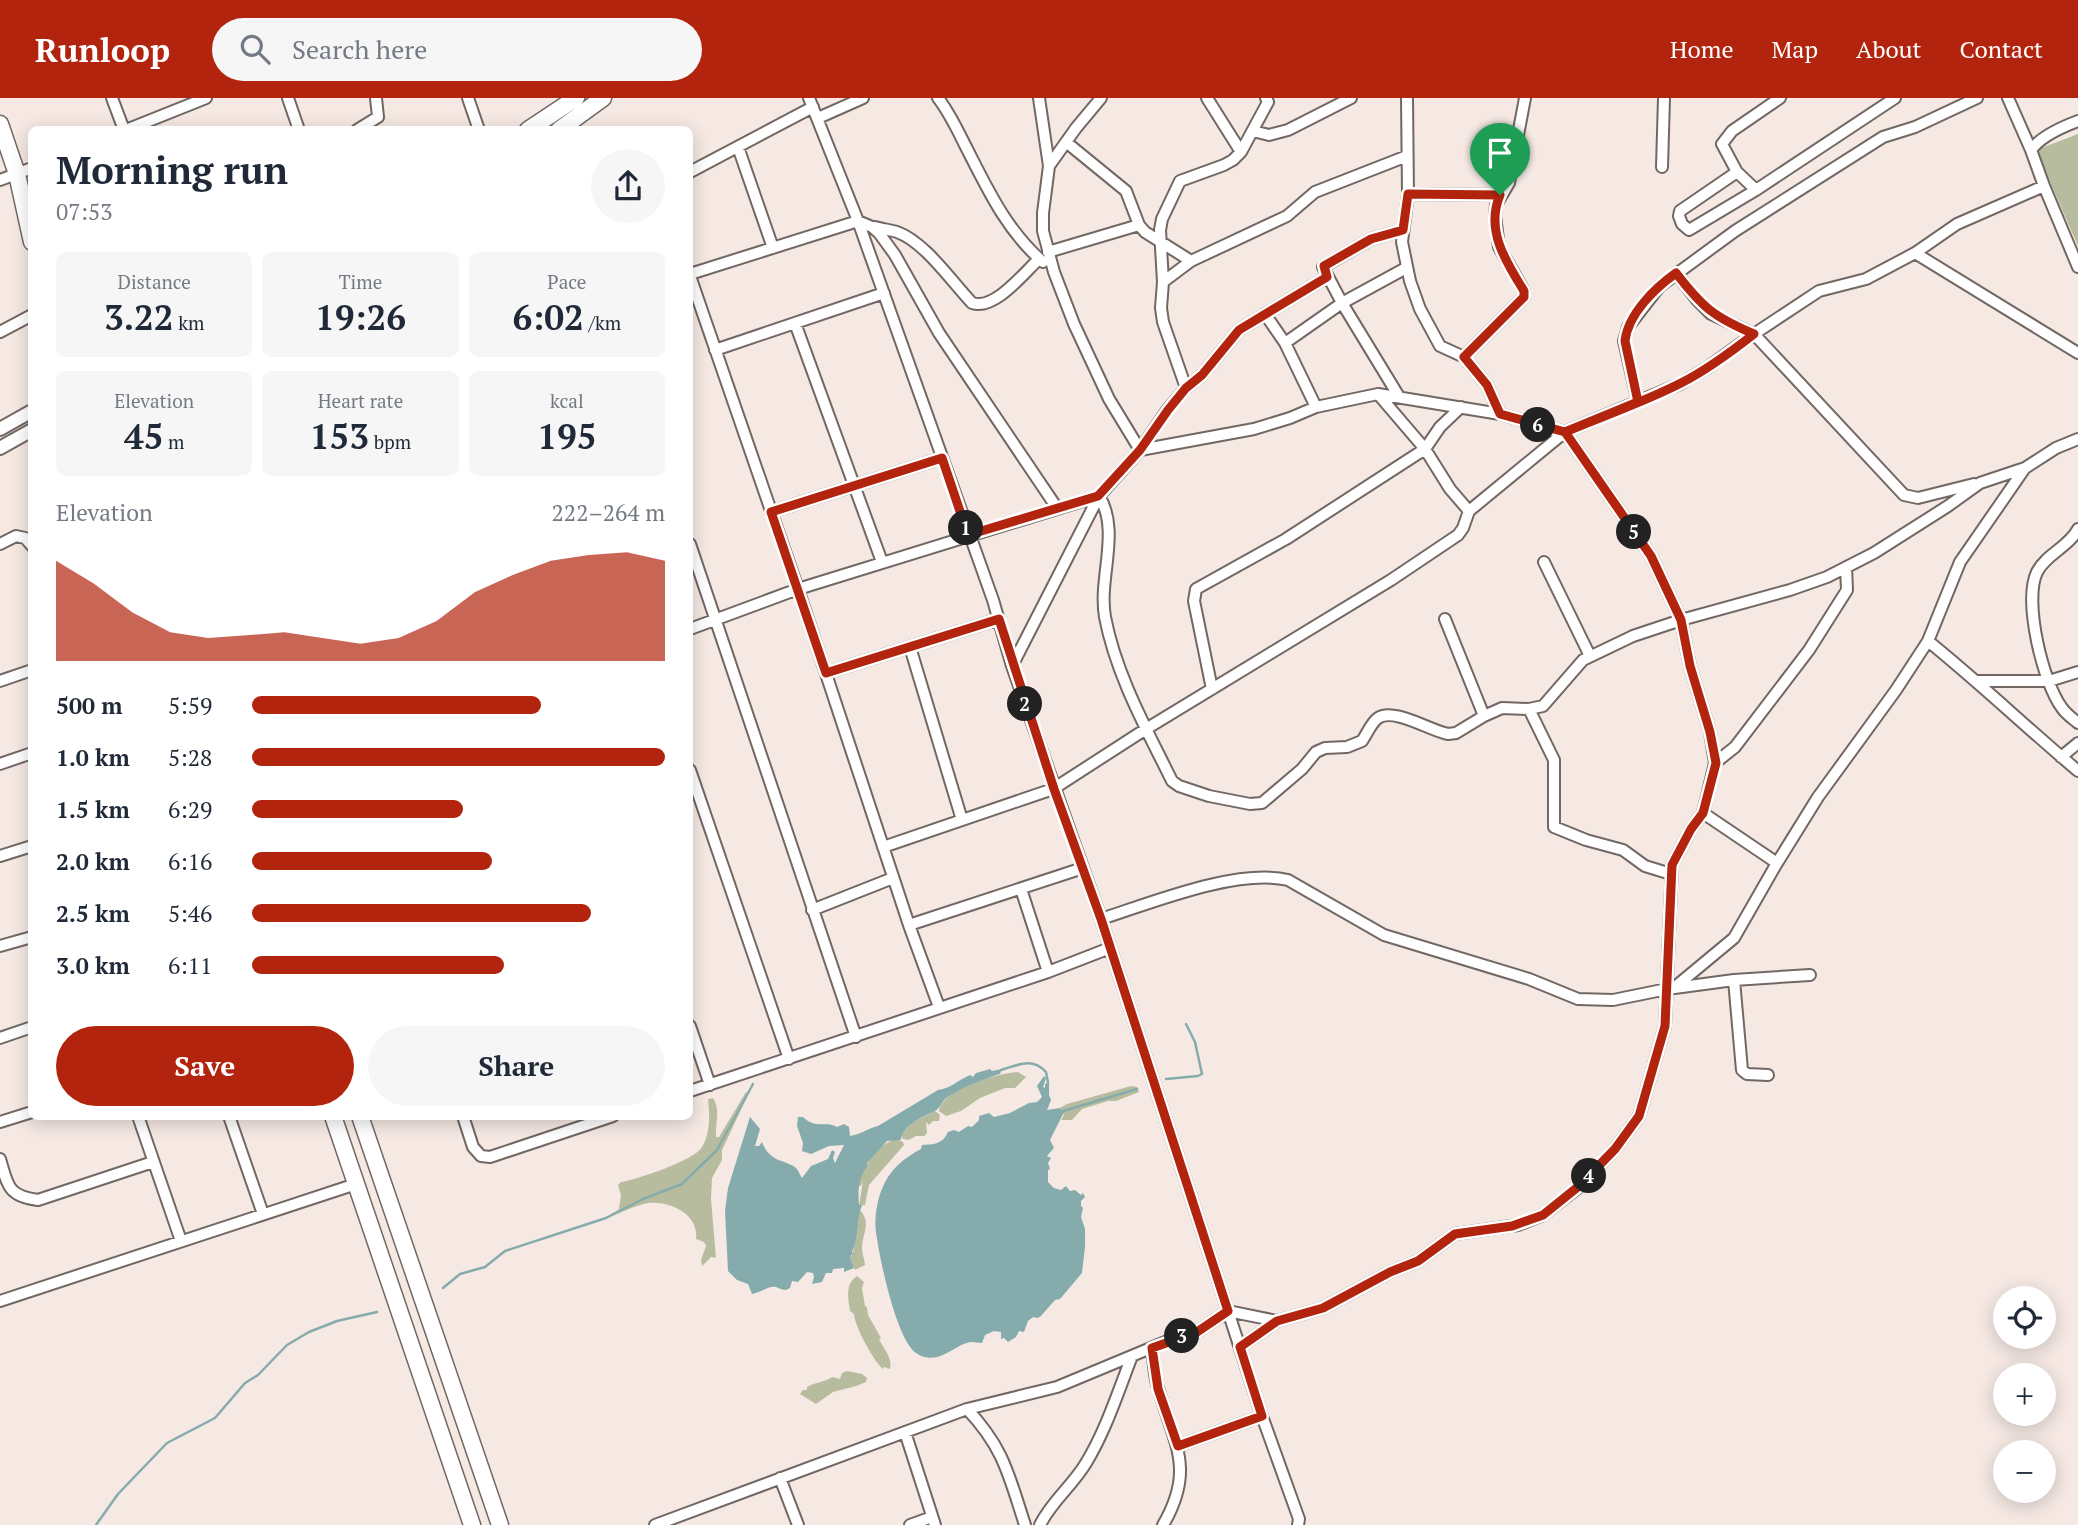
<!DOCTYPE html>
<html lang="en">
<head>
<meta charset="utf-8">
<style>
	body { margin:0; font-family:"PT Serif",serif; background:#f6f6f7; color:#1f2937; height:100vh; display:flex; flex-direction:column; font-size:26px; white-space:nowrap }
	* { box-sizing:border-box; margin:0 }
	p { font-size:23px; color:#747a83 }
	.icon { flex:none; width:38px; height:38px; fill:none; stroke:currentColor; stroke-width:2; stroke-linecap:round; stroke-linejoin:round }
	.map { position:relative; flex:1; overflow:hidden }
	.sheet { position:absolute; left:28px; top:28px; width:665px; height:994px; display:flex; flex-direction:column; background:#fff; border-radius:10px; box-shadow:0 4px 18px #0003 }
	.sheet>* { flex:none }
	.fabs { position:absolute; left:1993px; top:1188px; display:grid; gap:14px }
	.fabs a { display:grid; place-items:center; width:63px; height:63px; border-radius:50%; background:#fff; box-shadow:0 4px 18px #0003; font-size:35px }
	.pin { position:absolute; display:grid; place-items:center; width:60px; height:60px; color:#fff; margin:-72px -30px; border-radius:50% 50% 50% 0; rotate:-45deg; box-shadow:0 0 7px #0007 }
	.pin .icon { rotate:45deg }
	.km { position:absolute; width:35px; height:35px; margin:-18px; border-radius:50%; background:#222; color:#fff; font-size:19px; line-height:35px; text-align:center }
	.round { display:grid; place-items:center; flex:none; width:74px; height:74px; border-radius:37px; background:#f6f6f7 }
	.headline { display:flex; align-items:center; justify-content:space-between; height:119px; padding:0 28px }
	h1 { font-size:38px; font-weight:700; line-height:52px }
	.figures { display:grid; grid-template-columns:repeat(3,1fr); gap:10px; height:119px; padding:7px 28px }
	.figures div { display:grid; align-content:center; border-radius:10px; background:#f6f6f7; text-align:center }
	.figures b { font-size:35px; font-weight:700 }
	.figures small { font-size:19px; font-weight:400 }
	.figures p { font-size:19px }
	.chart { height:196px; padding:14px 28px }
	.chart p { display:flex; justify-content:space-between }
	.chart svg { width:100%; height:126px; margin-top:7px; fill:#b2240e; opacity:.7 }
	.action { display:flex; gap:14px; margin-top:auto; padding:14px 28px }
	.action a { flex:1; height:80px; border-radius:42px; background:#b2240e; color:#fff; font-size:28px; font-weight:700; line-height:80px; text-align:center }
	.action a+a { background:#f6f6f7; color:#1f2937 }
	ul { padding:0 28px; list-style:none; font-size:23px }
	li { display:grid; grid-template-columns:112px 84px 1fr; align-items:center; height:52px }
	li i { height:18px; border-radius:9px; background:#b2240e }
	header { display:flex; align-items:center; gap:42px; box-sizing:border-box; height:98px; padding:0 35px; background:#b2240e; color:#fff }
	header strong { font-size:33px }
	nav { display:flex; gap:38px; margin-inline-start:auto; font-size:24px }
	.search { width:490px; height:63px; background:#f6f6f7; display:flex; align-items:center; gap:18px; box-sizing:border-box; padding:0 24px; border-radius:38px; color:#747a83; font-size:26px }
	.map>svg:first-child { display:block }
	.green { fill:#b8bc9e }
	.water { fill:#85abac }
	.lines { fill:none; stroke-linecap:round; stroke-linejoin:round }
	.stream { stroke:#85abac; stroke-width:2.5 }
	.minor-casing { stroke:#726762; stroke-width:14 }
	.tertiary-casing { stroke:#726762; stroke-width:16 }
	.primary-casing { stroke:#726762; stroke-width:19 }
	.minor { stroke:#fff; stroke-width:10 }
	.tertiary { stroke:#fff; stroke-width:12 }
	.primary { stroke:#fff; stroke-width:16 }
	.route-casing { stroke:#fff; stroke-width:14 }
	.route { stroke:#b2240e; stroke-width:9 }
</style>
</head>
<body>
<header>
<strong>Runloop</strong>
<div class="search"><svg class="icon" aria-label="search" viewBox="0 0 24 24"><circle cx="10" cy="10" r="6"/><path d="M15 15l6 6"/></svg>Search here</div>
<nav><a>Home</a><a>Map</a><a>About</a><a>Contact</a></nav>
</header>
<div class="map">
<svg width="2078" height="1427" viewBox="0 0 2078 1427">
	<rect width="100%" height="100%" fill="#f6e9e4"/>
	<path class="green" d="M2078,36V148L2036,52Z
		M1018,974L1026,979L1015,990H1005L980,1000L961,1013L946,1018L939,1013C942,991 998,975 1018,974Z
		M1131,988L1137,989L1139,994L1116,1003H1108L1082,1011L1072,1022H1061L1064,1017L1060,1010L1067,1006Z
		M746,994L748,997L722,1052V1062L712,1080L711,1101L716,1160L711,1159L702,1168L701,1162L706,1148L704,1144L696,1141C699,1116 670,1103 649,1105C634,1107 620,1116 606,1120L619,1111L621,1097L618,1087L621,1084C636,1082 695,1062 702,1049C710,1035 710,1018 708,1001L713,1000C721,1012 715,1025 716,1039H719Z
		M935,1013L940,1017L939,1023H933L929,1027L926,1024L927,1035L924,1038H916L909,1042L903,1041L901,1037L911,1025Z
		M896,1041L903,1044L904,1047L869,1087L865,1107L859,1108L863,1083L861,1088H858C864,1067 876,1047 896,1041Z
		M860,1112C872,1125 862,1136 862,1150C862,1155 864,1160 865,1167L855,1172L850,1159L853,1156L858,1113Z
		M857,1178L864,1184L862,1190L865,1208L867,1209L868,1217L881,1240L879,1241C883,1250 893,1260 890,1271L884,1269L883,1271C874,1264 854,1227 854,1216L850,1213C848,1200 845,1186 857,1178Z
		M847,1273L862,1276L867,1280L866,1284L856,1288L833,1294L816,1306L800,1296L803,1292H807V1289C816,1284 825,1284 832,1279L840,1281L842,1275Z"/>
	<path class="water" d="M990,971L992,973L1002,971L1000,976C984,981 959,990 945,1001C941,1005 940,1010 935,1013C923,1019 902,1027 901,1042L887,1043L867,1065V1069C858,1080 858,1093 859,1107H862C856,1122 859,1138 852,1154L856,1157L852,1156L850,1159L854,1170L844,1174V1170L833,1171L832,1175H826L822,1184L812,1186L814,1179L813,1175L807,1174L798,1184L792,1183L790,1190L786,1192C782,1192 779,1190 776,1189C769,1187 760,1195 752,1196L748,1186L737,1182L728,1173L725,1113L728,1090L750,1019L760,1031L755,1048H759L762,1044C770,1066 787,1061 797,1071C799,1074 800,1077 802,1080L811,1068L828,1061L832,1052L835,1054L833,1060L835,1065L844,1047L829,1048L811,1056L802,1053L803,1045L797,1028L798,1019H803C817,1032 825,1022 837,1029L844,1026L849,1029L850,1038C859,1037 869,1030 878,1028L938,992C951,990 957,983 970,977L973,979L976,975Z
		M1044,978L1046,980L1043,989L1045,990V986L1049,984V997L1051,1002L1047,1012L1060,1010L1064,1014L1050,1042L1054,1050L1047,1058L1051,1060L1048,1065L1050,1071L1048,1072V1084L1054,1090L1061,1092L1066,1088L1070,1093L1075,1092L1081,1097L1083,1095L1085,1099L1081,1103V1108L1083,1110L1081,1119L1085,1131V1149L1082,1175L1060,1201L1055,1202L1040,1219L1037,1220L1033,1219L1028,1223L1024,1234L1019,1233L1016,1239L1008,1244L1004,1240L1001,1241V1234L994,1233L985,1237L982,1245C978,1245 975,1244 971,1244C956,1245 938,1270 916,1255C896,1241 879,1158 876,1134C874,1122 877,1102 882,1091C889,1072 904,1060 921,1051L922,1047C934,1046 942,1047 948,1034L954,1032L959,1034L968,1028L972,1029L979,1022V1018L989,1015L994,1019L1010,1015L1029,1005L1037,1004L1042,999L1037,988Z"/>
	<g class="lines">
		<path class="stream" d="M1001,972C1018,967 1032,959 1046,974L1048,985
			M1166,981L1198,978L1202,976L1195,944L1186,926
			M1063,1013L1137,991
			M443,1190L460,1176L485,1169L505,1153L606,1120L643,1101L682,1086L717,1052L753,986
			M96,1427L118,1396L167,1345L215,1320L245,1285L258,1277L287,1247L309,1234L337,1223L377,1214"/>
		<g class="minor-casing">
			<path id="minor" d="M112,0L124,32
				M288,0L299,32
				M468,0L479,32
				M809,0L858,123L993,502L1012,568L1101,821L1262,1318L1299,1421L1298,1427
				M938,0C949,14 957,31 965,47C987,90 1006,132 1043,164
				M1039,0L1049,68L1043,115V133L1054,174L1074,226L1109,301L1140,352L1168,311L1186,290L1202,277L1239,232L1327,179
				M1207,0L1241,54
				M1407,0L1408,96L1402,144L1410,183L1420,211L1440,248L1464,259L1487,287L1500,316
				M2008,0L2031,52
				M818,20L863,0
				M2078,23C2062,29 2041,38 2031,52L2044,88L2078,169
				M126,32L206,0
				M357,32L378,19L376,0
				M1253,33L1269,37L1288,32L1351,0
				M1066,44L1126,93L1139,127L1145,134L1191,163
				M738,49L773,150
				M1049,68L1076,30L1101,0
				M1662,69L1664,0
				M690,74L813,9
				M1737,74L1680,113L1679,118L1682,126L1689,132L1756,92L1895,0
				M0,82L32,70
				M1756,92L1737,74L1722,46L1732,33L1780,0
				M1408,96L1500,97
				M875,129C882,131 890,132 897,134C925,144 952,184 972,205C994,213 1023,176 1039,161
				M1048,154L1139,127
				M1915,155L2078,255
				M1676,175L1697,202L1711,216L1754,236L1904,397L1918,400L1974,386
				M690,176L858,123L872,129L879,135L895,157L939,235L1057,410
				M690,178L798,491L909,827L939,909
				M1163,184L1191,163L1287,118L1315,94L1407,58
				M1265,216L1285,245L1316,309
				M795,225L882,464
				M0,234L32,217
				M1285,245L1342,205L1406,170
				M715,252L884,195
				M1464,259L1524,199V193L1499,149L1495,118L1496,107L1509,85L1525,0
				M1186,290L1163,224L1161,210L1163,184L1160,132L1162,121L1180,83L1224,67L1233,62L1241,54L1268,4L1266,0
				M1378,296L1425,351L1440,329L1461,309
				M1398,297L1342,205L1323,169L1371,141L1403,132
				M1638,304L1624,243L1628,229L1660,188L1735,133L1883,39L1915,29L1977,0
				M2025,370L1960,464L1928,543C1980,585 2027,630 2078,673
				M771,414L942,360
				M2078,431C2069,449 2046,456 2037,474C2023,503 2043,585 2062,610C2066,616 2072,620 2078,625
				M0,446L16,438L25,440L32,448
				M690,446L856,939
				M1544,464L1590,558
				M1445,521L1484,618
				M690,531L798,491L1099,398C1121,433 1098,480 1105,519C1116,577 1147,632 1172,683L1179,688L1209,698L1250,706L1262,705L1302,671L1316,654L1325,650L1347,649L1362,643C1367,636 1371,625 1378,620C1393,609 1431,633 1448,636L1456,635L1484,618L1502,610L1529,611L1543,608L1583,562L1633,538L1681,522L1790,492L1827,479L1874,455L1948,408L1980,385L2025,370L2056,350L2078,341
				M910,549L962,722
				M1012,568L1099,398L1140,352L1254,331L1290,320L1316,309L1378,296L1500,316L1565,334L1651,458L1681,522L1690,568L1710,634L1715,665L1703,715L1691,731L1672,767L1665,928L1639,1018L1615,1051L1579,1089L1543,1117L1518,1127L1455,1136L1418,1163L1390,1174L1323,1210L1277,1223L1240,1249
				M826,575L999,521
				M0,583L32,572
				M1977,583H2049L2078,574
				M1212,591L1194,503L1196,491L1286,441L1425,351L1450,391L1469,413
				M1529,611L1554,662V729L1586,742L1623,752L1645,768L1671,776
				M2061,659L2078,645
				M1715,665L1735,649L1809,552L1847,492L1846,469
				M0,666L32,655
				M690,672L789,961
				M883,749L1053,691L1146,631L1391,482L1458,437L1463,430L1469,413L1565,334L1680,286L1707,270L1754,236L1819,193L1866,181L1915,155L1957,126L2044,88
				M0,758L32,748
				M1777,765L1818,699L1896,592L1928,543
				M1021,791L1048,874
				M812,812L893,780
				M1101,821C1151,805 1237,770 1288,782L1384,837L1529,881L1578,901L1613,902L1667,891L1734,882L1810,877
				M909,827L1083,770
				M0,848L32,839
				M1734,882L1742,972L1747,976L1768,977
				M1675,889L1734,840L1777,765L1703,715
				M690,928L710,987
				M0,940L32,929
				M690,993L1048,874L1110,850
				M138,1018L181,1143
				M229,1018L263,1116
				M463,1018L473,1049L481,1058L490,1059L613,1018
				M0,1024L32,1014
				M0,1061C8,1087 7,1098 38,1102L153,1064
				M0,1203L356,1086
				M1152,1250C1154,1264 1154,1279 1159,1293C1175,1347 1195,1372 1163,1427
				M967,1311C1004,1350 1009,1378 1025,1427
				M905,1334L935,1427
				M1178,1348L1262,1318
				M780,1380L798,1427
				M655,1427L967,1311L1057,1289L1170,1242L1197,1234L1228,1213L1277,1223
				M910,1427L932,1419
				M1040,1427C1051,1404 1073,1387 1086,1365C1106,1332 1118,1294 1132,1258"/>
		</g>
		<g class="tertiary-casing">
			<path id="tertiary" d="M0,331L32,313
				M0,350L32,332"/>
		</g>
		<g class="primary-casing">
			<path id="primary" d="M0,26L17,76L32,144
				M528,32L576,0
				M559,32L603,0
				M333,1018L472,1427
				M360,1018L500,1427"/>
		</g>
		<use href="#minor" class="minor"/>
		<use href="#tertiary" class="tertiary"/>
		<use href="#primary" class="primary"/>
	</g>
	<g class="lines">
		<g class="route-casing">
			<path id="route" d="M1500,97L1408,96L1403,132L1371,141L1324,168L1327,179L1239,232L1202,277L1186,290L1168,312L1140,352L1098,398L968,437L942,360L771,414L826,575L999,521L1054,691L1101,821L1228,1213L1197,1234L1152,1250L1158,1291L1178,1348L1262,1318L1240,1249L1277,1223L1323,1210L1390,1174L1418,1163L1455,1136L1512,1128L1543,1117L1579,1088L1615,1051L1639,1018L1665,928L1672,767L1691,731L1703,715L1716,665L1710,634L1690,568L1681,522L1651,458L1565,334C1603,318 1644,304 1681,285C1707,272 1731,254 1754,236C1714,219 1703,210 1676,175C1655,190 1628,216 1625,243L1638,304L1565,334L1500,316L1487,287L1464,259L1524,199V193C1506,164 1485,132 1500,97"/>
		</g>
		<use href="#route" class="route"/>
	</g>
</svg>
<div class="fabs">
<a><svg class="icon" aria-label="locate" viewBox="0 0 24 24"><circle cx="12" cy="12" r="6"/><path d="M12 2v4M12 18v4M2 12h4M18 12h4"/></svg></a>
<a>+</a>
<a>−</a>
</div>
<div class="pin" style="left:1500px;top:97px;background:#1e9e55"><svg class="icon" aria-label="arrive" viewBox="0 0 24 24"><path d="M6 21V4h12l-3 4 3 4H6"/></svg></div>
<b class="km" style="left:966px;top:430px">1</b>
<b class="km" style="left:1025px;top:606px">2</b>
<b class="km" style="left:1182px;top:1238px">3</b>
<b class="km" style="left:1589px;top:1078px">4</b>
<b class="km" style="left:1634px;top:434px">5</b>
<b class="km" style="left:1538px;top:327px">6</b>
<section class="sheet">
<div class="headline"><div><h1>Morning run</h1><p>07:53</p></div><a class="round"><svg class="icon" aria-label="share" viewBox="0 0 24 24"><path d="M12 15V3M7 8l5-5 5 5M5 13v7h14v-7"/></svg></a></div>
<div class="figures">
<div><p>Distance</p><b>3.22<small> km</small></b></div>
<div><p>Time</p><b>19:26</b></div>
<div><p>Pace</p><b>6:02<small> /km</small></b></div>
</div>
<div class="figures">
<div><p>Elevation</p><b>45<small> m</small></b></div>
<div><p>Heart rate</p><b>153<small> bpm</small></b></div>
<div><p>kcal</p><b>195</b></div>
</div>
<div class="chart"><p><span>Elevation</span>222–264 m</p>
<svg viewBox="0 0 160 44" preserveAspectRatio="none"><path d="M0 44V9L10 17L20 27L30 34L40 36L50 35L60 34L70 36L80 38L90 36L100 30L110 20L120 14L130 9L140 7L150 6L160 9V44z"/></svg>
</div>
<ul>
<li><b>500 m</b>5:59<i style="width:70%"></i></li>
<li><b>1.0 km</b>5:28<i style="width:100%"></i></li>
<li><b>1.5 km</b>6:29<i style="width:51%"></i></li>
<li><b>2.0 km</b>6:16<i style="width:58%"></i></li>
<li><b>2.5 km</b>5:46<i style="width:82%"></i></li>
<li><b>3.0 km</b>6:11<i style="width:61%"></i></li>
</ul>
<div class="action"><a>Save</a><a>Share</a></div>
</section>
</div>
</body>
</html>
